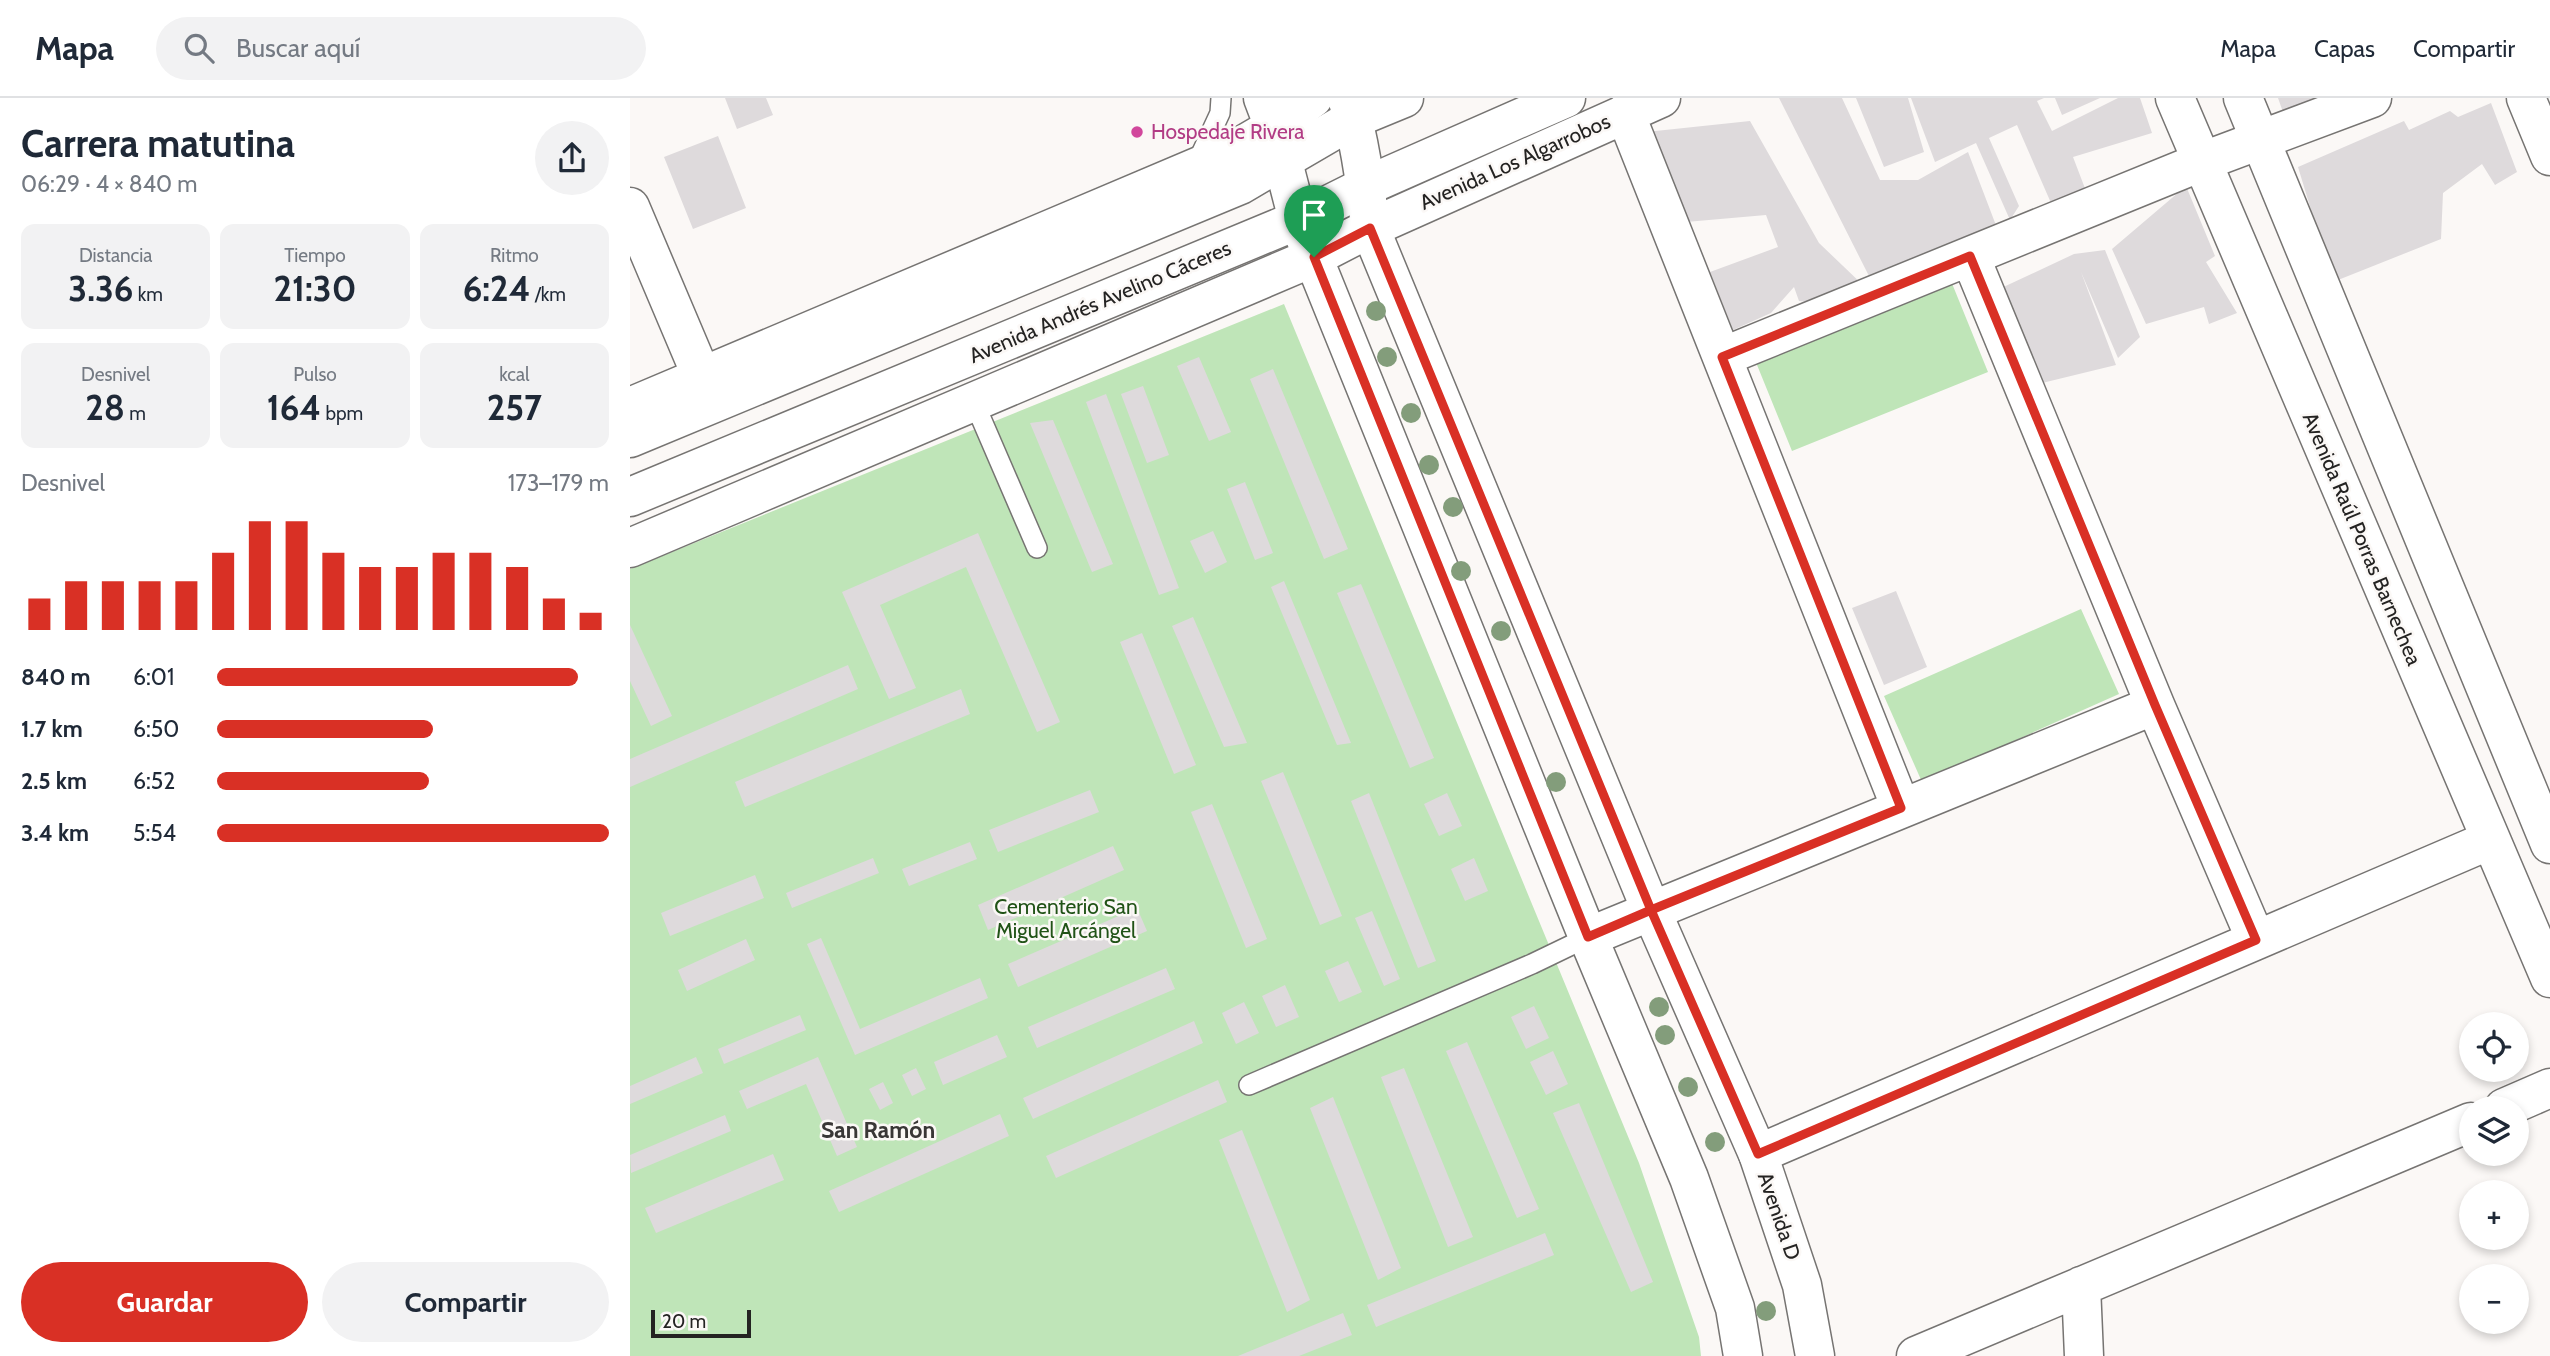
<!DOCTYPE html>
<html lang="es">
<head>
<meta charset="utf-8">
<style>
	body { margin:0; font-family:Cabin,sans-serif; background:#f2f2f3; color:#1f2937; height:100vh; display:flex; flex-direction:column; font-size:26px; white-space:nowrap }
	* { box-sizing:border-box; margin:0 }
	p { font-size:23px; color:#747a83 }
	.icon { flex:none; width:38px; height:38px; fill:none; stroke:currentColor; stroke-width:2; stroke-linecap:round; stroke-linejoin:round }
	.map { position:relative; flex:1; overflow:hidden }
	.side { display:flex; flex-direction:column; background:#fff; width:630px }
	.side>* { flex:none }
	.buttons { position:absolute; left:1829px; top:914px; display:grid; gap:14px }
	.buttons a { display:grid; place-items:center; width:70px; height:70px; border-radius:50%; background:#fff; box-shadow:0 4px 10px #0003; font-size:35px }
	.scale { position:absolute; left:21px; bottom:18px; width:100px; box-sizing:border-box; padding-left:7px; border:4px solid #242322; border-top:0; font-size:19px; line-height:24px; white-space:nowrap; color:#242322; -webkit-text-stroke:5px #fbf8f6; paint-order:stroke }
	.pin { position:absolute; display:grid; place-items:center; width:60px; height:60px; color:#fff; margin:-72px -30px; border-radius:50% 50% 50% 0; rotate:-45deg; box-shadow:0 0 7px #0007 }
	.pin .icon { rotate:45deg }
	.round { display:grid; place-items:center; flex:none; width:74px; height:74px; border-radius:37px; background:#f2f2f3 }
	.overview { display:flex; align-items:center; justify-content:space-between; height:119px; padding:0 21px }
	h1 { font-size:38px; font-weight:800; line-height:52px }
	.stats { display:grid; grid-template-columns:repeat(3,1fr); gap:10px; height:119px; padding:7px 21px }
	.stats div { display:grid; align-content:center; border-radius:14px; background:#f2f2f3; text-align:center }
	.stats b { font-size:35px; font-weight:800 }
	.stats small { font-size:19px; font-weight:400 }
	.stats p { font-size:19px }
	.chart { height:196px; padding:14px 21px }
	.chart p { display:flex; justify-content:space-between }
	.chart svg { width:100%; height:126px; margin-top:7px; stroke:#d93025; stroke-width:6 }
	.button { display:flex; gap:14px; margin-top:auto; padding:14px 21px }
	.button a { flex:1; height:80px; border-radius:42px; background:#d93025; color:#fff; font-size:28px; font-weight:800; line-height:80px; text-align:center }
	.button a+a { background:#f2f2f3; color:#1f2937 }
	ul { padding:0 21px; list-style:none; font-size:23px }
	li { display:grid; grid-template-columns:112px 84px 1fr; align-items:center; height:52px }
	li i { height:18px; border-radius:9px; background:#d93025 }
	header { display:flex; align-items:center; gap:42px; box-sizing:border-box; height:98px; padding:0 35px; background:#fff; border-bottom:2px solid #e0e1e3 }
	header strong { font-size:33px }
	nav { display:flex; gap:38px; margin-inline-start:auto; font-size:24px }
	.search { width:490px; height:63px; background:#f2f2f3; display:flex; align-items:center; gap:18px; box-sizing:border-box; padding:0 24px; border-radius:38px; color:#747a83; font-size:26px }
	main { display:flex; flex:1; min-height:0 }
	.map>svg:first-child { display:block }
	.green { fill:#bfe5b8 }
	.building { fill:#dedadc }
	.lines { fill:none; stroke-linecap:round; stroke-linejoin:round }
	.lane-casing { stroke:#767472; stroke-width:22 }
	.street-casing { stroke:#767472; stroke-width:41 }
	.secondary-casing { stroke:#767472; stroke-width:41 }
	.highway-casing { stroke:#767472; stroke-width:41 }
	.lane { stroke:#fff; stroke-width:19 }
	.street { stroke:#fff; stroke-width:38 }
	.secondary { stroke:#fff; stroke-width:38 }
	.highway { stroke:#fff; stroke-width:38 }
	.tree { fill:#839d7b }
	.route-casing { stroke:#fff; stroke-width:14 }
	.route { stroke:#d93025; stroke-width:9 }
	.hotel-dot { fill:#d1479c; stroke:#fbf8f6; stroke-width:2.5 }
	.labels { text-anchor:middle; stroke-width:5; stroke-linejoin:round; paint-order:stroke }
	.hotel-label { font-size:21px; fill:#b23c85; stroke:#fbf8f6; text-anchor:start }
	.street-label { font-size:21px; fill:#242322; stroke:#fbf8f6 }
	.park-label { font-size:21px; fill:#215317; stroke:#fbf8f6 }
	.neighbourhood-label { font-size:23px; font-weight:bold; fill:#393736; stroke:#fbf8f6 }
</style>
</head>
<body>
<header>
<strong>Mapa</strong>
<div class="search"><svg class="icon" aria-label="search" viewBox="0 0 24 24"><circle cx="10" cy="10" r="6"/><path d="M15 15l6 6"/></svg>Buscar aquí</div>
<nav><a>Mapa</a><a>Capas</a><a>Compartir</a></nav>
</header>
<main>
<section class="side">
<div class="overview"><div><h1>Carrera matutina</h1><p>06:29 · 4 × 840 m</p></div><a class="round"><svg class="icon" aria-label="share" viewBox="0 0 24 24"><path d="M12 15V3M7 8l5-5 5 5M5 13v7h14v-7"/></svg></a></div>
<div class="stats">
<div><p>Distancia</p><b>3.36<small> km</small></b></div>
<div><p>Tiempo</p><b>21:30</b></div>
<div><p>Ritmo</p><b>6:24<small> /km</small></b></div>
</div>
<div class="stats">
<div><p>Desnivel</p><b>28<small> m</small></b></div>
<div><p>Pulso</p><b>164<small> bpm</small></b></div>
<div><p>kcal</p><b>257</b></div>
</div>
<div class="chart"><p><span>Desnivel</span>173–179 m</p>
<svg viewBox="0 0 160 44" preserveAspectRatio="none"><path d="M5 44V33M15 44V27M25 44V27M35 44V27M45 44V27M55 44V17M65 44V6M75 44V6M85 44V17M95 44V22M105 44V22M115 44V17M125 44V17M135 44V22M145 44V33M155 44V38"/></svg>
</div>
<ul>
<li><b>840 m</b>6:01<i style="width:92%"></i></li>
<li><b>1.7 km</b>6:50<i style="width:55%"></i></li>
<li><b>2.5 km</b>6:52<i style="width:54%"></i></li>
<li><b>3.4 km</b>5:54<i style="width:100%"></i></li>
</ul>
<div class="button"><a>Guardar</a><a>Compartir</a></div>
</section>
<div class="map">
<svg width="1920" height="1258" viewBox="0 0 1920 1258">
	<rect width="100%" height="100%" fill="#fbf8f6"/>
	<path class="green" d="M1321,183L1358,274L1162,353L1125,262Z
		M654,206L1009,1065L1069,1239L1071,1258H0V471Z
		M1451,511L1489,596L1292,684L1254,598Z"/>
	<path class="building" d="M95,0H136L143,17L107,31Z
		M1149,0H1212L1250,82H1288L1338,54L1372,143L1240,180Z
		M1226,0H1278L1294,54L1254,69Z
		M1281,0H1414L1407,3L1422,33L1488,0H1510L1522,35L1443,59L1456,93L1421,105L1387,27L1359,40L1389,108L1380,122L1346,45L1305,64Z
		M1425,0H1470L1432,17Z
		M1648,0H1697L1654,17Z
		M1861,5L1887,74L1865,87L1852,66L1813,95L1811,141L1703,184L1668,69L1774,23L1779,32L1820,13L1828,19Z
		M1120,23L1189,145L1235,189L1190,205L1169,203L1164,189L1141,215L1103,232L1080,174L1148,149L1136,117L1056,124L1016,34Z
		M88,38L116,110L63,131L34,59Z
		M1556,88L1585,158L1576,164L1607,215L1579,226L1574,209L1516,226L1482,151Z
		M1475,152L1510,239L1488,260L1451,174L1486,267L1408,286L1367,192L1444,156Z
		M569,259L601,334L579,343L547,268Z
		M643,271L718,451L694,461L620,281Z
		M513,288L539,357L517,365L491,296Z
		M476,296L549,490L529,497L456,304Z
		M423,322L483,466L462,474L400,325Z
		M615,384L643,455L625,462L597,391Z
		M583,433L597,464L575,475L560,443Z
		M348,435L430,624L407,634L336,469L250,507L286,590L259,601L212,494Z
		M654,483L721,645L707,647L641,489Z
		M731,486L804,660L780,670L707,495Z
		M1266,493L1297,569L1254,587L1222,510Z
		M563,519L617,645L594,649L542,528Z
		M0,527L42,618L21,628L0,583Z
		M512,535L566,667L544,676L490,544Z
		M218,567L228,591L0,689V661Z
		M331,591L340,616L115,709L105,684Z
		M653,674L712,818L690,827L631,683Z
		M460,692L469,714L368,754L359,732Z
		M739,695L806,863L788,870L721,703Z
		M817,695L832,728L809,738L794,706Z
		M582,706L637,841L616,850L561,714Z
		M340,744L347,761L279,788L272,771Z
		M483,748L494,772L358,832L348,807Z
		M243,760L249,775L162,810L156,795Z
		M844,760L858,793L835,803L821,771Z
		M125,777L134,800L40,838L31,815Z
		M507,810L517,833L388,889L378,866Z
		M742,813L770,881L754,888L725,820Z
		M191,840L230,931L350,880L358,900L225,957L177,846Z
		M116,841L125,862L57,893L48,872Z
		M718,863L732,894L709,904L695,873Z
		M536,870L545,891L407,950L398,929Z
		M655,887L669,919L646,929L632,898Z
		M614,904L629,935L606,946L592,915Z
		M904,908L919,940L896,951L881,919Z
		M170,917L176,932L94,966L88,951Z
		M564,923L573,945L403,1021L393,1000Z
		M367,937L377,959L313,987L304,964Z
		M837,944L909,1111L887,1120L816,953Z
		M923,953L938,986L916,997L900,964Z
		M66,959L73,975L0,1006V988Z
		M188,959L227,1049L207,1058L176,986L117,1011L109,993Z
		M286,970L296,991L282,998L272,977Z
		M774,970L843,1139L818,1149L751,979Z
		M588,982L597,1004L426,1080L416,1058Z
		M253,984L263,1005L250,1012L239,991Z
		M703,999L771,1170L748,1182L680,1010Z
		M949,1005L1023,1184L1001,1194L923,1015Z
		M370,1016L379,1038L209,1114L199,1093Z
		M95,1017L101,1033L1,1075L0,1057Z
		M612,1032L680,1202L657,1214L589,1042Z
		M143,1056L154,1082L26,1135L15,1110Z
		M915,1135L924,1157L746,1229L737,1207Z
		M713,1215L722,1237L669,1258H608Z"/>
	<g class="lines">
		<g class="lane-casing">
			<path id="lane" d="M566,67L590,15L591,0
				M344,304L407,450
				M619,987L902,866L958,839"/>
		</g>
		<g class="street-casing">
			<path id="street" d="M1896,0L1920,58
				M995,15L1271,710
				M0,109L72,279
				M740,130L1031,0
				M1340,158L1525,607L1626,842
				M1092,259L1571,64L1742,0
				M958,839L1525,607
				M1874,1010L1920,990
				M1128,1056L1860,742
				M1451,1188L1454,1258
				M1286,1258L1841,1024"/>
		</g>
		<g class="secondary-casing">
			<path id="secondary" d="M633,0L644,29L668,122L958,839L1059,1080L1105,1210L1113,1258
				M717,0C730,42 736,86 740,130L1021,812L1128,1056L1172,1187L1185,1258
				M1545,0L1920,880
				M1613,0L1920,746
				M0,309L598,56L644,29L683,0
				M0,450L684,159L740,130"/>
		</g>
		<g class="highway-casing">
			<path id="highway" d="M0,340L610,87L723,21L774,0
				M0,399L668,122L736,88L936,0"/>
		</g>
		<use href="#lane" class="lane"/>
		<use href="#street" class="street"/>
		<use href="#secondary" class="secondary"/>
		<use href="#highway" class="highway"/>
	</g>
	<g class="tree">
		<circle cx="746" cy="213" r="10"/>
		<circle cx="757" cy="259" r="10"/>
		<circle cx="781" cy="315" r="10"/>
		<circle cx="799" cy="367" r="10"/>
		<circle cx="823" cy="409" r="10"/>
		<circle cx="831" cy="473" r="10"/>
		<circle cx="871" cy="533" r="10"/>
		<circle cx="926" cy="684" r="10"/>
		<circle cx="1029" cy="909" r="10"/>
		<circle cx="1035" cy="937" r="10"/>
		<circle cx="1058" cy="989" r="10"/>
		<circle cx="1085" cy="1044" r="10"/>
		<circle cx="1136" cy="1213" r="10"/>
	</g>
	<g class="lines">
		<g class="route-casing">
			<path id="route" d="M684,159L958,839L1021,812L1128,1056L1626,842L1525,607L1340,158L1092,259L1271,710L1021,812L740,130L684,159"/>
		</g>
		<use href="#route" class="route"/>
	</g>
	<circle class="hotel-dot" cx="507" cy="34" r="7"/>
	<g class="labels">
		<g class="hotel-label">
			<text x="521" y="41">Hospedaje Rivera</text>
		</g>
		<g class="street-label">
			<text transform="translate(885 64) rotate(-24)" y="7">Avenida Los Algarrobos</text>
			<text transform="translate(470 204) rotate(-23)" y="7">Avenida Andrés Avelino Cáceres</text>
			<text transform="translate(1732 441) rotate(67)" y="7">Avenida Raúl Porras Barnechea</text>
			<text transform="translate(1149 1118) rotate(71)" y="7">Avenida D</text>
		</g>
		<g class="park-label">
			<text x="436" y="816">Cementerio San<tspan x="436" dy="24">Miguel Arcángel</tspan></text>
		</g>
		<g class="neighbourhood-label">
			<text x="248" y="1040">San Ramón</text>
		</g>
	</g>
</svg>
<div class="buttons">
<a><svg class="icon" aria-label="locate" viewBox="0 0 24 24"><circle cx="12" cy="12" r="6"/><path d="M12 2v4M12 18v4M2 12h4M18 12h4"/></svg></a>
<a><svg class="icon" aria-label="layers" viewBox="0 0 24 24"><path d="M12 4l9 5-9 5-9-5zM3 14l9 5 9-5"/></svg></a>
<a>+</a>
<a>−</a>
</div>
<div class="scale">20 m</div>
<div class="pin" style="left:684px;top:159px;background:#1e9e55"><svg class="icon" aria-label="arrive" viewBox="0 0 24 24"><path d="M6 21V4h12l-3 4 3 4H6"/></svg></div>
</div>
</main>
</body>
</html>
